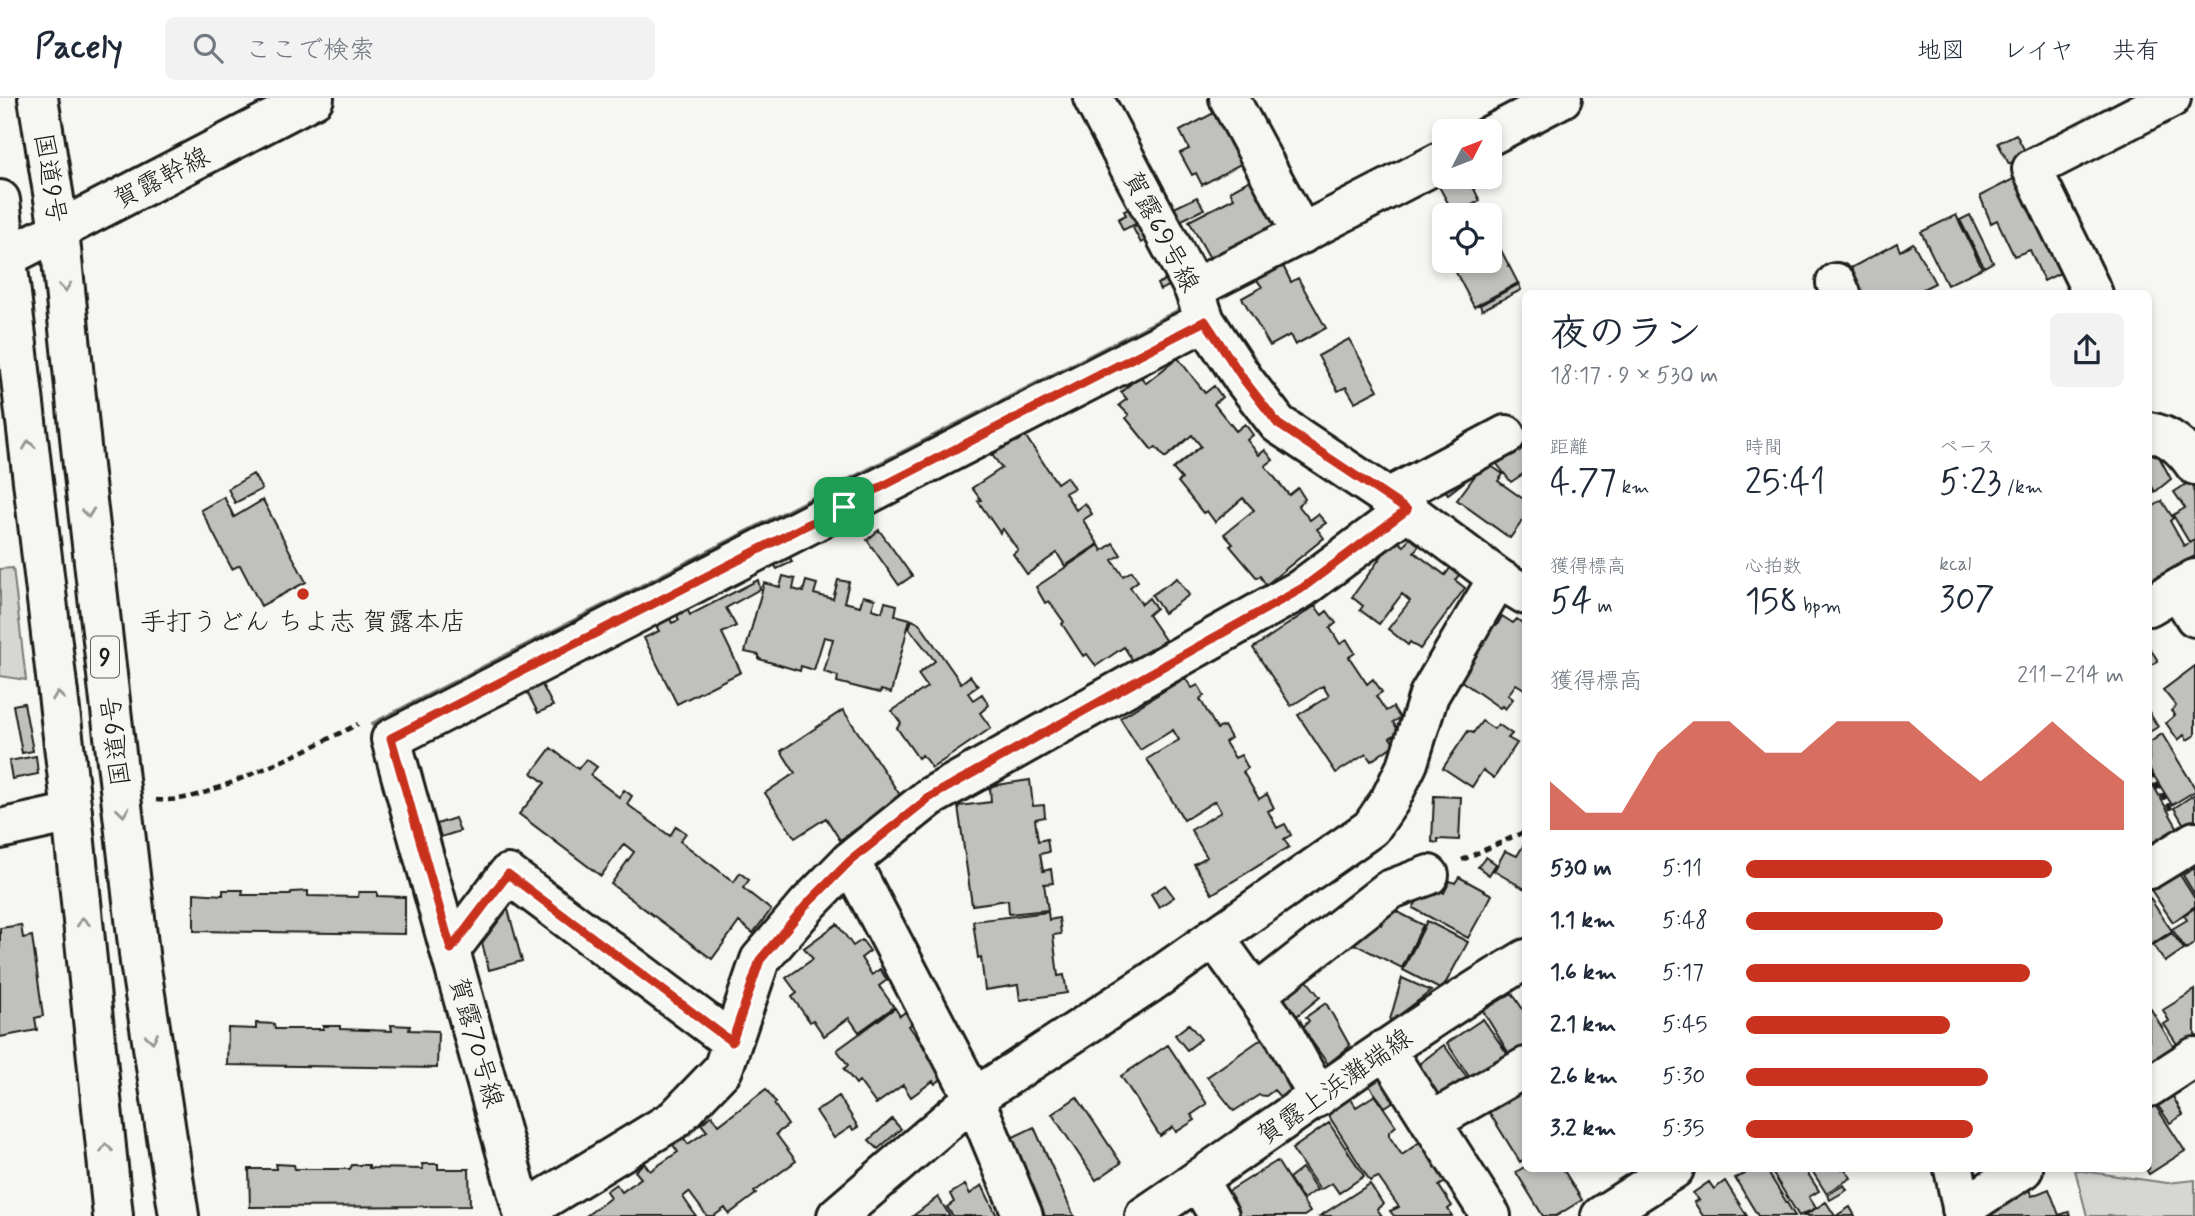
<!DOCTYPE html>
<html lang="ja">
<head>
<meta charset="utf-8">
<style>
	body { margin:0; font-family:Mynerve,"Klee One",sans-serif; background:#f2f2f3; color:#1f2937; height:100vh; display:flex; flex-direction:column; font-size:26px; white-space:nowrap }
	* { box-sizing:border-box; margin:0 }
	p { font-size:23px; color:#747a83 }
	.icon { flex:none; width:38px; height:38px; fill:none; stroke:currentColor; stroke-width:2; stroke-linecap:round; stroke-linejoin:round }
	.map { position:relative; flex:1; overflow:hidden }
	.sheet { position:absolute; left:1522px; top:192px; width:630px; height:882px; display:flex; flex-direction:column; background:#fff; border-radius:10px; box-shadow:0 4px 10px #0003 }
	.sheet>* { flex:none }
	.needle { width:46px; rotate:48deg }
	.buttons { position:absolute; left:1432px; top:21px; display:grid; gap:14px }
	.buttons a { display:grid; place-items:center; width:70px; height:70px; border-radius:10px; background:#fff; box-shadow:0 4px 10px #0003; font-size:35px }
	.pin { position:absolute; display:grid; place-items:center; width:60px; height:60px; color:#fff; margin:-30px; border-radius:14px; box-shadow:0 4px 10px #0006 }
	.round { display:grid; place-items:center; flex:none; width:74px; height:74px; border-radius:10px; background:#f2f2f3 }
	.headline { display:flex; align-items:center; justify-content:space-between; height:119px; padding:0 28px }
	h1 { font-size:38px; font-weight:600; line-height:52px }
	.stats { display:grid; grid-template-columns:repeat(3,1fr); gap:10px; height:119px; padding:7px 28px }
	.stats div { display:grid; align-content:center }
	.stats b { font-size:35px; font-weight:600 }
	.stats small { font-size:19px; font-weight:400 }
	.stats p { font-size:19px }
	.chart { height:196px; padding:14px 28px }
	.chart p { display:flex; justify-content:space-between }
	.chart svg { width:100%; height:126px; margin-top:7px; fill:#c8321e; opacity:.7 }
	ul { padding:0 28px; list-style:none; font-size:23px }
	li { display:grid; grid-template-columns:112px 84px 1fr; align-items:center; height:52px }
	li i { height:18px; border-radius:9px; background:#c8321e }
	header { display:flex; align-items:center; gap:42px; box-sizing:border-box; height:98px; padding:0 35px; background:#fff; border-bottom:2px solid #e0e1e3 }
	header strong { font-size:33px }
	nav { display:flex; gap:38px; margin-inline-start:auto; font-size:24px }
	.search { width:490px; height:63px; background:#f2f2f3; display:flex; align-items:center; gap:18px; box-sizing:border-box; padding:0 24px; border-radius:10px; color:#747a83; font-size:26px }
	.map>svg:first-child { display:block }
	.green { fill:#d6d6d2; stroke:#797977; stroke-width:2 }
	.building { fill:#c0c0bd; stroke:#1c1c1c; stroke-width:2 }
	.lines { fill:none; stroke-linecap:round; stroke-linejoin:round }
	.minor-casing { stroke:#1c1c1c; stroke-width:44 }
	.highway-casing { stroke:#1c1c1c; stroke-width:44 }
	.path { stroke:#1c1c1c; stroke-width:4.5; stroke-dasharray:7 5; stroke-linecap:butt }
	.minor { stroke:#f6f6f2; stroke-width:38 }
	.highway { stroke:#f6f6f2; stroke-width:38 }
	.oneway { stroke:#949492 }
	.route-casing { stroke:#fff; stroke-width:14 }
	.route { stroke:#c8321e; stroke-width:9 }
	.poi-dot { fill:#c8321e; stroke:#f6f6f2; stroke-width:2.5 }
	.labels { text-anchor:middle; stroke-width:6; stroke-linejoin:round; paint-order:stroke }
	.shield { fill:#f6f6f2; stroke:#5d5d5c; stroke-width:2 }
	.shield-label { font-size:24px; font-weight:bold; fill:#1c1c1c }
	.street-label { font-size:26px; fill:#1c1c1c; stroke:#f6f6f2 }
	.poi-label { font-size:26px; fill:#1c1c1c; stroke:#f6f6f2 }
</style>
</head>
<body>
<header>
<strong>Pacely</strong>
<div class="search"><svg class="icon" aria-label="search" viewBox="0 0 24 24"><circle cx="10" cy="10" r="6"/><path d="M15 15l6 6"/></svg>ここで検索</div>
<nav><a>地図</a><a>レイヤ</a><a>共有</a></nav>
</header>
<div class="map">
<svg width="2195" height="1118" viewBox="0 0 2195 1118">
	<rect width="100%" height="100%" fill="#f6f6f2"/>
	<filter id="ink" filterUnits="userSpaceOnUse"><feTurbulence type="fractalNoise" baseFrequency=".0143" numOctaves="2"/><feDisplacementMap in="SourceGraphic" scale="14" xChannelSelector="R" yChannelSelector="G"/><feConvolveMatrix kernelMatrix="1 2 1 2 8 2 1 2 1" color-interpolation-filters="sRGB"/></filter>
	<g filter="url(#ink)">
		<path class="green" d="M1187,207L1188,211L373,627L372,625Z
			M13,470L26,582L0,578V471Z
			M2075,1072L2167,1085L2195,1082V1118H2087Z"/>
		<path class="building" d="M1221,11L1248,62L1202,87L1196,75L1192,77L1180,55L1189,51L1180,33Z
			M2016,36L2027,57L2009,66L1998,45Z
			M2023,76L2068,171L2044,183L2030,152L2014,158L1997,122L1991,125L1980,98Z
			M1451,79H1468L1480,103L1454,116L1437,85Z
			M1252,81L1283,128L1212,164L1189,123L1234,100L1230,93Z
			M1197,99L1204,111L1178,124L1172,111Z
			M1133,109L1140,124L1123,132L1118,121L1126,117L1124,113Z
			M1956,117L1982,170L1947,187L1921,134Z
			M1970,117L1993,164L1984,169L1960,122Z
			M1140,126L1148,141L1141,145L1133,130Z
			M1489,129L1518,185L1474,209L1450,163H1489Z
			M1897,145L1900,153L1913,145L1935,185L1913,196H1863L1849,171Z
			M1283,168L1291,184L1298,180L1326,230L1295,247L1290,237L1270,248L1242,200L1262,189L1257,182Z
			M1167,181L1171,187L1160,192L1157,186Z
			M1519,186L1521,192L1482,212L1480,207Z
			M1349,241L1378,292L1355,304L1346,289L1338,293L1318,258Z
			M1178,260L1205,295L1214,288L1222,299L1214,306L1236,333L1245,326L1253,337L1247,342L1259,357L1265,352L1273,362L1265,368L1289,397L1298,390L1305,401L1298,407L1310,422L1318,416L1326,425L1317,431L1324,440L1266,487L1260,478L1257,480L1230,448L1233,446L1224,436L1254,412L1243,400L1215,424L1207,413L1203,415L1178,384L1182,381L1173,371L1201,348L1192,337L1165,360L1156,349L1152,352L1126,320L1129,317L1119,307L1127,301L1121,294L1140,278L1146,285Z
			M1024,336L1057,385L1066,379L1074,390L1065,395L1076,412L1085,405L1092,416L1083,422L1098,446L1065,468L1057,455L1027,476L1013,456L1018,452L1003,431L1000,435L978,403L981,402L972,390L1002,370L992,357Z
			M1521,341L1526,346V374L1511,384L1493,361Z
			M2149,352L2156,353L2171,381L2155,394L2149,383Z
			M1485,364L1503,376L1498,383L1526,403V410L1524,413L1526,414V418L1510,440L1457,402Z
			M1461,370L1469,380L1448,396L1440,386Z
			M253,376L262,391L235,405L228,391Z
			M2194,381L2195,441L2189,444L2173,417L2185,410L2174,394Z
			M224,399L234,419L263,402L306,484L261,508L240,467L232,471L201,412Z
			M2162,403L2173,420L2170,423L2184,448L2195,442V458L2149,483V411Z
			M879,432L912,478L899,487L867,442Z
			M1410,439L1420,446L1414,454L1445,477L1451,469L1460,476L1455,482L1465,490L1420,551L1410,544L1408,547L1388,531L1410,503L1402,496L1379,526L1360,512L1363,508L1352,499L1394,441L1404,448Z
			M1113,445L1121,457L1112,462L1123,478L1132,473L1138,483L1130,489L1142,506L1149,500L1156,510L1148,517L1165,542L1133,563L1124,549L1096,568L1087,556L1083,558L1062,526L1064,524L1049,503L1045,505L1036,489L1099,447L1102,453Z
			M788,455L792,464L777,471L772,463Z
			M783,478L795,481L793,491L803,494L806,483L817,486L814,496L833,501L838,482L849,484L844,504L860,508L863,498L875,501L872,511L882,514L885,504L897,507L895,517L910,521L891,595L881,592L880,595L837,584L838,578L824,574L833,541L824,539L814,572L801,568L800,573L759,561V557L745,554L764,485L780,489Z
			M1177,480L1189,497L1164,515L1152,497Z
			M758,482L760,491L726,510L736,528L722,535L741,574L677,606L644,540L659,533L653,522L667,515L672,525L679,522L674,511L685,507L690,517Z
			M1315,508L1322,517L1327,513L1336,525L1330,530L1340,546L1347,542L1355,555L1349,559L1367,586L1373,581L1382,594L1376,598L1386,613L1393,609L1400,620L1393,624L1399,633L1390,640L1395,646L1371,663L1366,656L1336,675L1298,617L1329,598L1323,588L1291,608L1253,550Z
			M1502,518L1513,525L1517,521L1526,528V592L1516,586L1508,597L1513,601L1505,611L1502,608L1500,610L1457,580L1494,525L1497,527Z
			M912,522L919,525L961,585L970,578L978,588L968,595L973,602L982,596L989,607L980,615L991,630L932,670L922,657L918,660L897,630L901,625L892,613L927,589L918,576L935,563L909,530Z
			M2149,549L2158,563L2149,568Z
			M2195,568V637L2187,642L2184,637L2178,642L2166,625L2175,617L2171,613L2176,608L2163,592Z
			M1185,580L1192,590L1198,587L1204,597L1200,601L1217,631L1224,628L1231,640L1225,644L1235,660L1241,657L1248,670L1243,674L1259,701L1267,696L1274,710L1268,713L1277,730L1285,726L1291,737L1284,741L1289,749L1212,796L1194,766L1207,759L1191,732L1221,714L1215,703L1184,722L1147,661L1179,642L1173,632L1140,652L1120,620Z
			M540,583L553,608L538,615L525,590Z
			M24,605L33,653L22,655L13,607Z
			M843,612L902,700L840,742L826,720L795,740L765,695L795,675L781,653Z
			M2149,614L2158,629L2149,634Z
			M1482,623L1494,631L1498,626L1512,636L1508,640L1517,645L1494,680L1483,672L1472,689L1443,670L1468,633L1473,635Z
			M2162,636L2195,690V693L2172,707L2149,670V645Z
			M551,650L578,671L586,661L597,669L590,677L619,699L624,692L632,698L627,706L670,738L676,728L686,735L680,743L734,784L740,775L749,782L743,790L771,812L753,835L739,824L712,861L611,786L634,754L624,746L601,778L519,716L545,685L532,675Z
			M36,658L38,676L12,681L9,663Z
			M2149,680L2180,734L2153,747L2149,741Z
			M1030,682L1033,708L1044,707L1045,719L1035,721L1038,743L1047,741L1049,754L1040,756L1043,773L1051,771L1053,785L1044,786L1048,812L1009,816L1008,802L972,807L958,708L991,704L990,688Z
			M2195,696V725L2186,730L2174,710Z
			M1434,698L1461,699L1459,742L1438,741V745L1432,744Z
			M455,720L460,733L441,739L437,726Z
			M1526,743V790L1525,791L1494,773L1505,753L1517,758Z
			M1486,759L1496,766L1489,777L1478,769Z
			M2175,769L2195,801V808L2173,824L2149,789Z
			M2195,770V797L2183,777Z
			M1459,779L1492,797L1468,840L1413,810L1427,786L1444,795L1450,783L1455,785Z
			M1165,787L1174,799L1159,809L1151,796Z
			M223,792H243L242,797H290L292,794L308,793V798L358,799L359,794H377V798L405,799V836L194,833V795L223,797Z
			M2149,799L2172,833L2149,848Z
			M506,804L522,863L489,872L474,813Z
			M1390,810L1423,827L1402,870L1350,844L1369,821L1381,827Z
			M2195,810V845L2186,851L2172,831L2187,822L2184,817Z
			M1048,814L1049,822L1059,820L1061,836L1053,837L1058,878L1064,877L1067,895L1020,902L1018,887L985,892L981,859L978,860L973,823Z
			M1427,823L1468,844L1444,888L1440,891L1403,872Z
			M837,826L853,848L862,842L870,853L861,860L872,877L880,871L887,882L879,888L894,909L859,934L849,920L824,938L813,922L810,924L792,899L797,895L786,880L813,861L804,850Z
			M21,827L23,840L32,838L43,918L35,920L37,932L0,939V830Z
			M2172,835L2184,851L2165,864L2153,847Z
			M1300,874L1320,899L1293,921L1273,896Z
			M1402,880L1431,893L1389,925Z
			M2195,892V942L2180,951L2164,926L2169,923L2163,912Z
			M1512,895L1526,916V949L1511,959L1483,913Z
			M1326,905L1350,948L1328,966L1302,930L1309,923L1306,919Z
			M2149,908L2178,956L2149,968Z
			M895,910L900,918L910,910L918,921L909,928L945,978L935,986L933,983L911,999L903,987L876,1006L859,983L856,986L844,971L848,967L837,952Z
			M1483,921L1515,967L1476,989L1447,945Z
			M256,925L274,926L275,931H323V928H340V931L392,933L391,927L410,928L409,932L438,933L437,970L227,967L228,930L256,931Z
			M1189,926L1201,941L1187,952L1175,937Z
			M1264,939L1301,987L1281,1000L1274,992L1266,998L1259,997L1234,1013L1207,979Z
			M1168,947L1207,1006L1191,1017L1195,1022L1176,1034L1173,1029L1160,1038L1121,978Z
			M1444,947L1473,988L1439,1015L1415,969Z
			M1385,973L1402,998L1385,1009L1367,985Z
			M766,991L776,1005L774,1006L788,1027L776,1036L796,1063L754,1094L756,1096L729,1116L725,1110L714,1118H707L689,1094L683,1099L696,1118H586L610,1100L606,1093L616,1086L622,1094L641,1080L635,1073L644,1065L650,1073L678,1054L673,1047L683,1039L688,1046L707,1033L701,1026L712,1017L719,1027Z
			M1526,991V1059L1520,1064L1489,1014Z
			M2171,995L2183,1017L2170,1025L2156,1005Z
			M1375,997L1396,1028L1389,1034V1038L1402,1057L1425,1040L1450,1081L1439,1088L1452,1108L1448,1111L1452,1118H1394L1390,1113L1399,1109L1378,1079L1370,1083L1327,1015L1349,998L1356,1009Z
			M839,998L858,1029L853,1032L851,1029L834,1040L816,1013Z
			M1077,999L1121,1065L1096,1082L1052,1016Z
			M2153,1004L2185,1053L2149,1076L2146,1071H2149V1007Z
			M892,1021L901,1031L878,1051L869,1042Z
			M1329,1025L1364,1078L1339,1095L1332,1085L1320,1092L1292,1051Z
			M1034,1029L1074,1118H1045L1007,1042Z
			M1277,1063L1310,1114L1304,1118H1234L1221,1098Z
			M276,1066L294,1067L295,1071H350L352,1067H369V1070L423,1071L422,1066H438V1071H469L470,1108L250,1109L249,1071H276Z
			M1526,1068V1071H1563L1582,1102L1556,1118H1543L1516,1074Z
			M1302,1070L1317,1092L1303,1101L1289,1080Z
			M1742,1071H1766L1795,1118H1758L1735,1080L1745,1076Z
			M1770,1071H1805L1819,1093L1809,1099L1816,1110L1799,1118Z
			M1811,1071H1845L1851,1080L1826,1095Z
			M1725,1083L1747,1118H1703L1694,1104L1699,1102L1693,1095L1709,1084L1714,1091Z
			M1370,1086L1383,1106L1377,1111L1382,1118H1320Z
			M965,1087L970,1096L982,1087L997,1118H953L947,1109L954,1104L950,1096Z
			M1844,1087L1847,1092L1830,1102L1827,1097Z
			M2028,1090L2032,1098L2049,1091L2059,1117L2069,1114L2071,1118H1987L1983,1109Z
			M938,1099L950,1118H913Z
			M1826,1104L1835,1118H1804Z
			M1850,1109L1855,1118H1836Z"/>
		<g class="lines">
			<g class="minor-casing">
				<path id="minor" d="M1093,0L1194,191L1205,223L1244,282L1278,326L1407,412L1498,480L1526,497
					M1229,0L1302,136
					M1489,38L1562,0
					M7,159L314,0
					M1836,185L1841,196
					M1194,191L1444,62
					M2093,196L2032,71L2171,0
					M2149,334C2170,337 2183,350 2195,367
					M1388,400L1506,337
					M2178,491L2195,519
					M2149,508L2195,481
					M0,731L72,715
					M2149,771L2195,743
					M1214,839L1282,933L1318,999
					M451,851L508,776L732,944
					M1257,896L1389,792L1429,777
					M1385,951L1491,1118
					M2149,989L2195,959
					M1431,1024L1526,969
					M1954,1071L1964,1118
					M1198,1083L1219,1118
					M1962,1111L2023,1071
					M523,1114L675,1021L723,971L760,862L809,805L850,763
					M524,1118L391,641L1205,223
					M837,1118L974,1000L1150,885L1371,730L1390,702L1408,665L1429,597L1498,480
					M1023,1118L974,1000L850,763L930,699L1301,491L1407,412
					M1145,1118C1272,1032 1395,940 1526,861
					M1601,1118L1674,1071"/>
			</g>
			<g class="highway-casing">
				<path id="highway" d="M38,0L59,132L83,368L140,864L179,1118
					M0,102L72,715L113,1118"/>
			</g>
			<path class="path" d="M2149,675L2174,716
				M156,702C188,704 215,691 245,679C284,663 321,645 358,626
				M1462,762L1526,733"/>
			<use href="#minor" class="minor"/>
			<use href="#highway" class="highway"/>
		</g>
		<defs><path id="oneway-chevron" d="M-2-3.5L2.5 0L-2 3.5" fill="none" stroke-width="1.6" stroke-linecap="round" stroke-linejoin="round" transform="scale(1.75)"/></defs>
		<g class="oneway">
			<use href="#oneway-chevron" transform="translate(65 189) rotate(84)"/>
			<use href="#oneway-chevron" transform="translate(29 347) rotate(-97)"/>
			<use href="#oneway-chevron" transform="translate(88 415) rotate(83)"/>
			<use href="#oneway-chevron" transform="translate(58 598) rotate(-97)"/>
			<use href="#oneway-chevron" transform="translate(123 714) rotate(83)"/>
			<use href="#oneway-chevron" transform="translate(83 824) rotate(-96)"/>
			<use href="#oneway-chevron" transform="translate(152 940) rotate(81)"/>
			<use href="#oneway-chevron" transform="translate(106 1050) rotate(-96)"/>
		</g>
	</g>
	<g class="lines" filter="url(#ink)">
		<g class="route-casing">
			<path id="route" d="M1205,223L1244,282L1278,326L1407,412L1301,491L930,699L850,763L808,805L760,862L732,944L508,776L451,851L391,640Z"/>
		</g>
		<use href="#route" class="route"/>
	</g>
	<circle class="poi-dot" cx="303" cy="496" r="7"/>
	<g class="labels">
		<rect class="shield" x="91" y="538.5" width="28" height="41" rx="5"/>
		<g class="shield-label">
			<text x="105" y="567">9</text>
		</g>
		<g class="street-label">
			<text transform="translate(161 79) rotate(-27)" y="9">賀露幹線</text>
			<text transform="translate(51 80) rotate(81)" y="9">国道9号</text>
			<text transform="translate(1162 133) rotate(62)" y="9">賀露69号線</text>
			<text transform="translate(115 643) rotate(-97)" y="9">国道9号</text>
			<text transform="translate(477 944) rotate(74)" y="9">賀露70号線</text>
			<text transform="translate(1334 988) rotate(-35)" y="9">賀露上浜灘端線</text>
		</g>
		<g class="poi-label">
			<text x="303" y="532">手打うどん ちよ志 賀露本店</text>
		</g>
	</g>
</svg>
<div class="buttons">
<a><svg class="needle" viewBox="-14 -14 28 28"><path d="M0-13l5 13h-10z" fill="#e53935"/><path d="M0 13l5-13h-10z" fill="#747a83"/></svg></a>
<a><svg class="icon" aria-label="locate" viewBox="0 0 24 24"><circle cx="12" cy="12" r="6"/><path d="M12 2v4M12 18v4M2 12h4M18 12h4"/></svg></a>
</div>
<div class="pin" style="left:844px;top:409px;background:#1e9e55"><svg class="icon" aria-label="arrive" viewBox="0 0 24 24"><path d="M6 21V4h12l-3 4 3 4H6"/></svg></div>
<section class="sheet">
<div class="headline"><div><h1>夜のラン</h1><p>18:17 · 9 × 530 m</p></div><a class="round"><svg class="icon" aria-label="share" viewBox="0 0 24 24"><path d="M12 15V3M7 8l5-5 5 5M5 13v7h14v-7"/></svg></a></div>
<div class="stats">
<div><p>距離</p><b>4.77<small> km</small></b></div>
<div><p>時間</p><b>25:41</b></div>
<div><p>ペース</p><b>5:23<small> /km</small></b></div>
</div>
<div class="stats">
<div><p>獲得標高</p><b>54<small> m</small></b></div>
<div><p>心拍数</p><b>158<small> bpm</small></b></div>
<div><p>kcal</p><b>307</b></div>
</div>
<div class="chart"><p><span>獲得標高</span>211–214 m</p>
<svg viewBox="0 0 160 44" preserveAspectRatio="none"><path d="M0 44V27L10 38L20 38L30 17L40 6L50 6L60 17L70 17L80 6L90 6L100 6L110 17L120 27L130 17L140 6L150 17L160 27V44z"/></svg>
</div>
<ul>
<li><b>530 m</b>5:11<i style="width:81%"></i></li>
<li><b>1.1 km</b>5:48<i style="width:52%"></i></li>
<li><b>1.6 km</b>5:17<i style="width:75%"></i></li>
<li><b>2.1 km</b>5:45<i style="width:54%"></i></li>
<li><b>2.6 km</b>5:30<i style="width:64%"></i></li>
<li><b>3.2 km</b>5:35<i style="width:60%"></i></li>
</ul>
</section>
</div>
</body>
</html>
